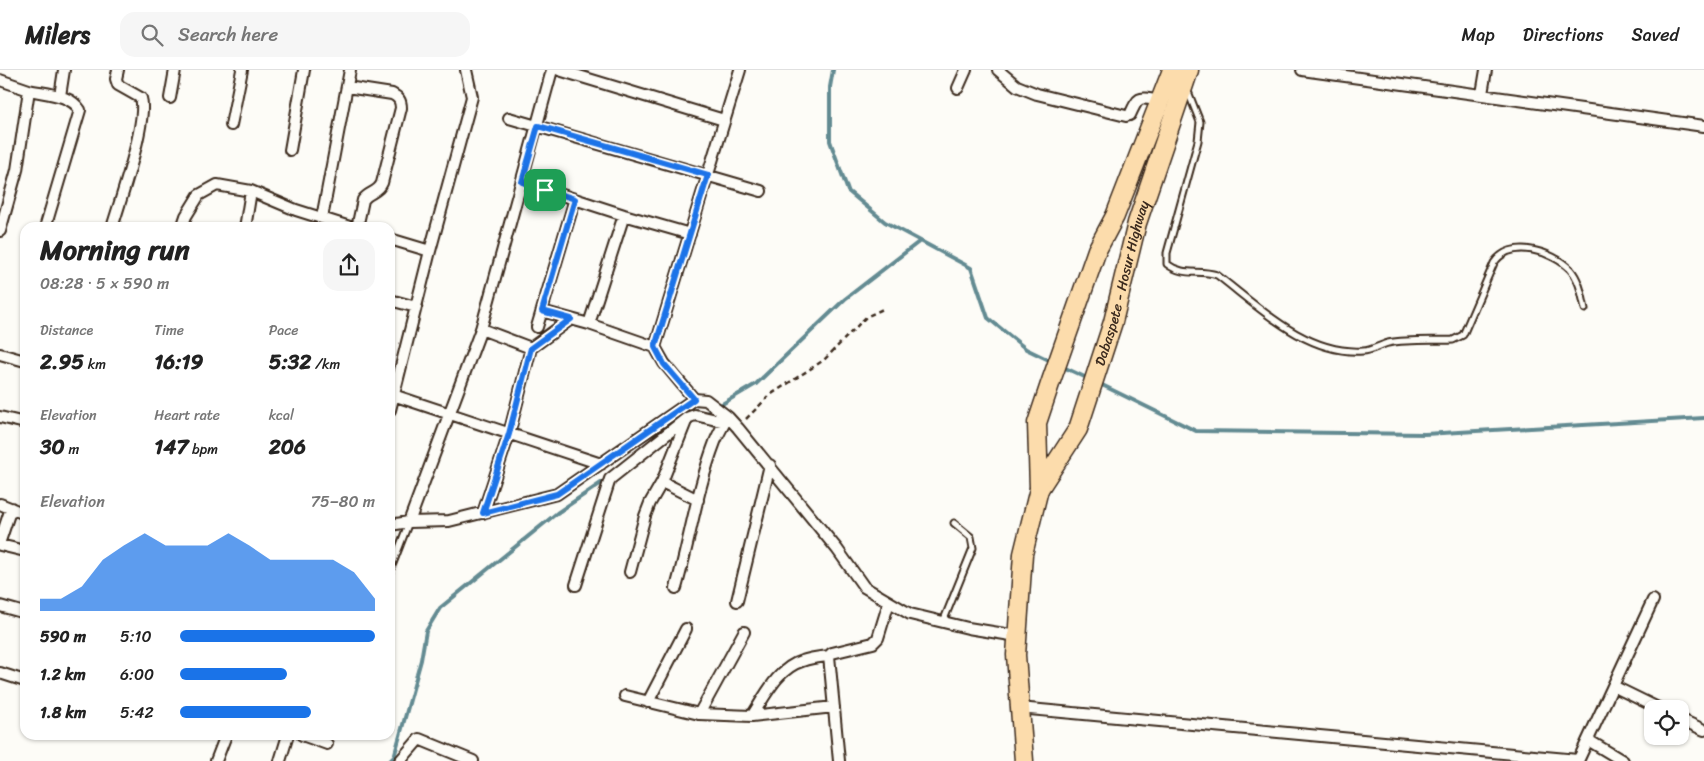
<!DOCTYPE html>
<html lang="en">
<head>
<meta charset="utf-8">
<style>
	body { margin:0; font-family:Sriracha,sans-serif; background:#f6f6f6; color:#222; height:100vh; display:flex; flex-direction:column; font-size:19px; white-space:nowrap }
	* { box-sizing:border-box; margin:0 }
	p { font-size:16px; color:#767676 }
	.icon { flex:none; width:28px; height:28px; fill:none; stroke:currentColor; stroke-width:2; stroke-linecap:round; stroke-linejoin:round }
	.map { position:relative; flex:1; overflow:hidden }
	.details { position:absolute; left:20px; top:152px; width:375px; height:518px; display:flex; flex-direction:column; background:#fff; border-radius:15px; box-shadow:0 1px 4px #0004 }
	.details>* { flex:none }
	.buttons { position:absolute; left:1644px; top:630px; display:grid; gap:10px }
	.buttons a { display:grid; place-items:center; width:45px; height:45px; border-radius:10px; background:#fff; box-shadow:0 1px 4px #0004; font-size:25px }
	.pin { position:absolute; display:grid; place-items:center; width:42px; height:42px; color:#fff; margin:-21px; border-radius:10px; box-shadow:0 2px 8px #0006 }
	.round { display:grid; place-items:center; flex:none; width:52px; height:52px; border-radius:15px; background:#f6f6f6 }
	.headline { display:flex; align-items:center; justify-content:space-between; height:85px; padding:0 20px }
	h1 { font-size:28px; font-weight:700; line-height:38px }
	.stats { display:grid; grid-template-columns:repeat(3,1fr); gap:8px; height:85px; padding:5px 20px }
	.stats div { display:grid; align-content:center }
	.stats b { font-size:21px; font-weight:700 }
	.stats small { font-size:14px; font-weight:400 }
	.stats p { font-size:14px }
	.chart { height:140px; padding:10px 20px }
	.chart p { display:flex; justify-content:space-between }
	.chart svg { width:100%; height:90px; margin-top:5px; fill:#1a73e8; opacity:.7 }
	ul { padding:0 20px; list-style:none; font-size:16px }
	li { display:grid; grid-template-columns:80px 60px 1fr; align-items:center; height:38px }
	li i { height:12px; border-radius:6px; background:#1a73e8 }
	header { display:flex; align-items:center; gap:30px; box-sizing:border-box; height:70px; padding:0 25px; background:#fff; border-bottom:1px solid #e0e0e0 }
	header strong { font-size:24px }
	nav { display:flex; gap:28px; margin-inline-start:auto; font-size:18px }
	.search { width:350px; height:45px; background:#f6f6f6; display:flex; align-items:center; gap:12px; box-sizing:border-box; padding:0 18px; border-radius:15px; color:#767676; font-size:19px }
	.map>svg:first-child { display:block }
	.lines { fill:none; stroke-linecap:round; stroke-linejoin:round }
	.stream { stroke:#648b92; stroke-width:4 }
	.service-casing { stroke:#3b2a1e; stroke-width:9 }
	.minor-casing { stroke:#3b2a1e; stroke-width:14 }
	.trunk-casing { stroke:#3b2a1e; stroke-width:21 }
	.path { stroke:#3b2a1e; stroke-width:2.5; stroke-dasharray:5 4; stroke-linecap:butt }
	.service { stroke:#fdfcf7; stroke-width:5 }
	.minor { stroke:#fdfcf7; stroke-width:10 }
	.trunk { stroke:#fcdcac; stroke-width:18 }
	.route-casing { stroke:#fff; stroke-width:10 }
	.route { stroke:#1a73e8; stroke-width:6 }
	.labels { text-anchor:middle; stroke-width:5; stroke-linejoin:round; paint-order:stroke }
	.street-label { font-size:14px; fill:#3b2a1e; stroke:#fdfcf7 }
</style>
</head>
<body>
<header>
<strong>Milers</strong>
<div class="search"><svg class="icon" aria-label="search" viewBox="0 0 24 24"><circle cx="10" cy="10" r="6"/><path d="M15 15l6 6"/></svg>Search here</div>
<nav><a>Map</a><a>Directions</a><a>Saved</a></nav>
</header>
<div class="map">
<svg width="1704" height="691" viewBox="0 0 1704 691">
	<rect width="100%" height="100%" fill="#fdfcf7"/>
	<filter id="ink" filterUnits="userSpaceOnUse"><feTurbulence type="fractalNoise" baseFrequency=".02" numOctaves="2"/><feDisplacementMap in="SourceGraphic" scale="10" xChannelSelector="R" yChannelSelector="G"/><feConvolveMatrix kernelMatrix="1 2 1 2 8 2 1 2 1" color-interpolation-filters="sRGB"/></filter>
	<g filter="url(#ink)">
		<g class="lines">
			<path class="stream" d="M833,0L830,17V71L848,121L885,152L971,198L988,248L1026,279L1053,292
				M1061,296L1089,309
				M1098,313L1196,361L1425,364L1704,348
				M705,344L756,314L845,229L920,171
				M390,691L394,687L421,590L426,561L440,538L557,443L607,409"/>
			<g class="service-casing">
				<path id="service" d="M1187,19L1200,52L1198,71L1167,183V194C1184,207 1198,199 1217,205C1259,237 1306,285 1363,281C1371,281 1380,275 1388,273C1409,269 1432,271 1453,270L1463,265L1494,193C1511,168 1552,181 1570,199C1580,210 1582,226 1585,239
					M390,501L409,452
					M943,552L973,478L971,467L954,453"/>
			</g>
			<g class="minor-casing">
				<path id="minor" d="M559,0L724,50
					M998,0L1017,16L1037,24L1126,46L1130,45C1139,25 1139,27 1160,31
					M1302,0L1704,56
					M0,10L29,20L17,100L0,161
					M347,17L392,24C398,27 401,30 401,38L382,113C378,123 368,122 363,130L357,158
					M958,18L966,0
					M29,20C46,24 70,24 80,40L45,158
					M1482,24L1486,0
					M60,26L64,0
					M170,28L175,0
					M509,48L761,121
					M231,55L242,0
					M290,80L304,0
					M522,112L624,145L690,164
					M322,148L350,0
					M112,158C120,131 148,50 141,28L118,15L116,9L118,0
					M182,158L186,146L199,125L217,115L251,121L296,140L353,158
					M245,158L251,121
					M390,169L430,181
					M390,230L416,237
					M542,241L589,254L655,277
					M589,254L624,145
					M537,257L575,129
					M481,259L531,278L571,249
					M0,284L25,291
					M390,324L601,394
					M694,329L664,293L655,277L740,0
					M390,340L430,181L472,27L466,0
					M0,347L25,353
					M662,412L698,430
					M0,434L25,444
					M483,443L509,364L531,278
					M409,452L481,259L552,0
					M390,455L409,452L449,451L557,424L694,329L706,330L728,347L738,358L837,479L864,517L910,544L968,558L1017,566
					M0,471L11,438
					M0,475L25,481
					M630,502L645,446L650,433L662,412L687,349
					M576,515L610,409L687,348L695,345L725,352
					M676,518C690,469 697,419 715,372C718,364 723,356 727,348
					M737,531L770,395
					M0,536L25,543
					M0,603L25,611
					M1613,616L1660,639
					M625,626L699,644L752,646L834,637
					M648,632L686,559
					M1019,638L1578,690
					M699,644L744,562
					M752,646C765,626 778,598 802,591C810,588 820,587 829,586
					M1680,649L1704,660
					M302,665L327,674
					M1588,670L1623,691
					M216,691L226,665
					M280,691L288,665
					M400,691L419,669L473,691
					M839,691L829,586L832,583L873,573L878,568L889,532
					M1578,691L1653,530"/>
			</g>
			<g class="trunk-casing">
				<g id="trunk">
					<path id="s1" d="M1039,419L1078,359L1113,252L1137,153L1189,0"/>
					<path d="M1024,691L1016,585L1023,484L1039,419L1037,353L1051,311L1097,180L1115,146L1172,0"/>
				</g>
			</g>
			<path class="path" d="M746,349L770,325L824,290L866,247L883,239"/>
			<use href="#service" class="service"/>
			<use href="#minor" class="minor"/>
			<use href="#trunk" class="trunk"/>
		</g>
	</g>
	<g class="lines" filter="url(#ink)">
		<g class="route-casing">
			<path id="route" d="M538,56L708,105L655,277L664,294L694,329L557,424L483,443L509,364L531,278L571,249L542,241L575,129L522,112Z"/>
		</g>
		<use href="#route" class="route"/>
	</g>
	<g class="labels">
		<g class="street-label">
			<text dy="5" stroke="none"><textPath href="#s1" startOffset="224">Dabaspete - Hosur Highway</textPath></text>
		</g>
	</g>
</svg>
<div class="buttons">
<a><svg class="icon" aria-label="locate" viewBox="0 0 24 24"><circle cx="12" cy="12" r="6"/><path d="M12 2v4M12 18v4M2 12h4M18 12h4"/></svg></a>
</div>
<div class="pin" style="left:545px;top:120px;background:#1e9e55"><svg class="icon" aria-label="arrive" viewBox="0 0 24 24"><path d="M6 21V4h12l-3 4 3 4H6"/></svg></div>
<section class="details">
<div class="headline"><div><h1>Morning run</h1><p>08:28 · 5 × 590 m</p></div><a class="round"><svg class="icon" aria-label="share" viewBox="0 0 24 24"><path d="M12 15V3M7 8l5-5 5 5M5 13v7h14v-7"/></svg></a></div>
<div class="stats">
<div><p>Distance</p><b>2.95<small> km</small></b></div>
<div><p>Time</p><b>16:19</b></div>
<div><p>Pace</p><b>5:32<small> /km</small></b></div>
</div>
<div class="stats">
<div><p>Elevation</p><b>30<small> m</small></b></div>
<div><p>Heart rate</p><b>147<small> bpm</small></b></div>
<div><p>kcal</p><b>206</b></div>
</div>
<div class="chart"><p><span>Elevation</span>75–80 m</p>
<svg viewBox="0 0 160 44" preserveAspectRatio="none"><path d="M0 44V38L10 38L20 32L30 19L40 12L50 6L60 12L70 12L80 12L90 6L100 12L110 19L120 19L130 19L140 19L150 25L160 38V44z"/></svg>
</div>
<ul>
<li><b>590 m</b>5:10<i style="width:100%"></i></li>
<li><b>1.2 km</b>6:00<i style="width:55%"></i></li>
<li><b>1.8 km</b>5:42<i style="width:67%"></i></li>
</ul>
</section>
</div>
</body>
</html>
